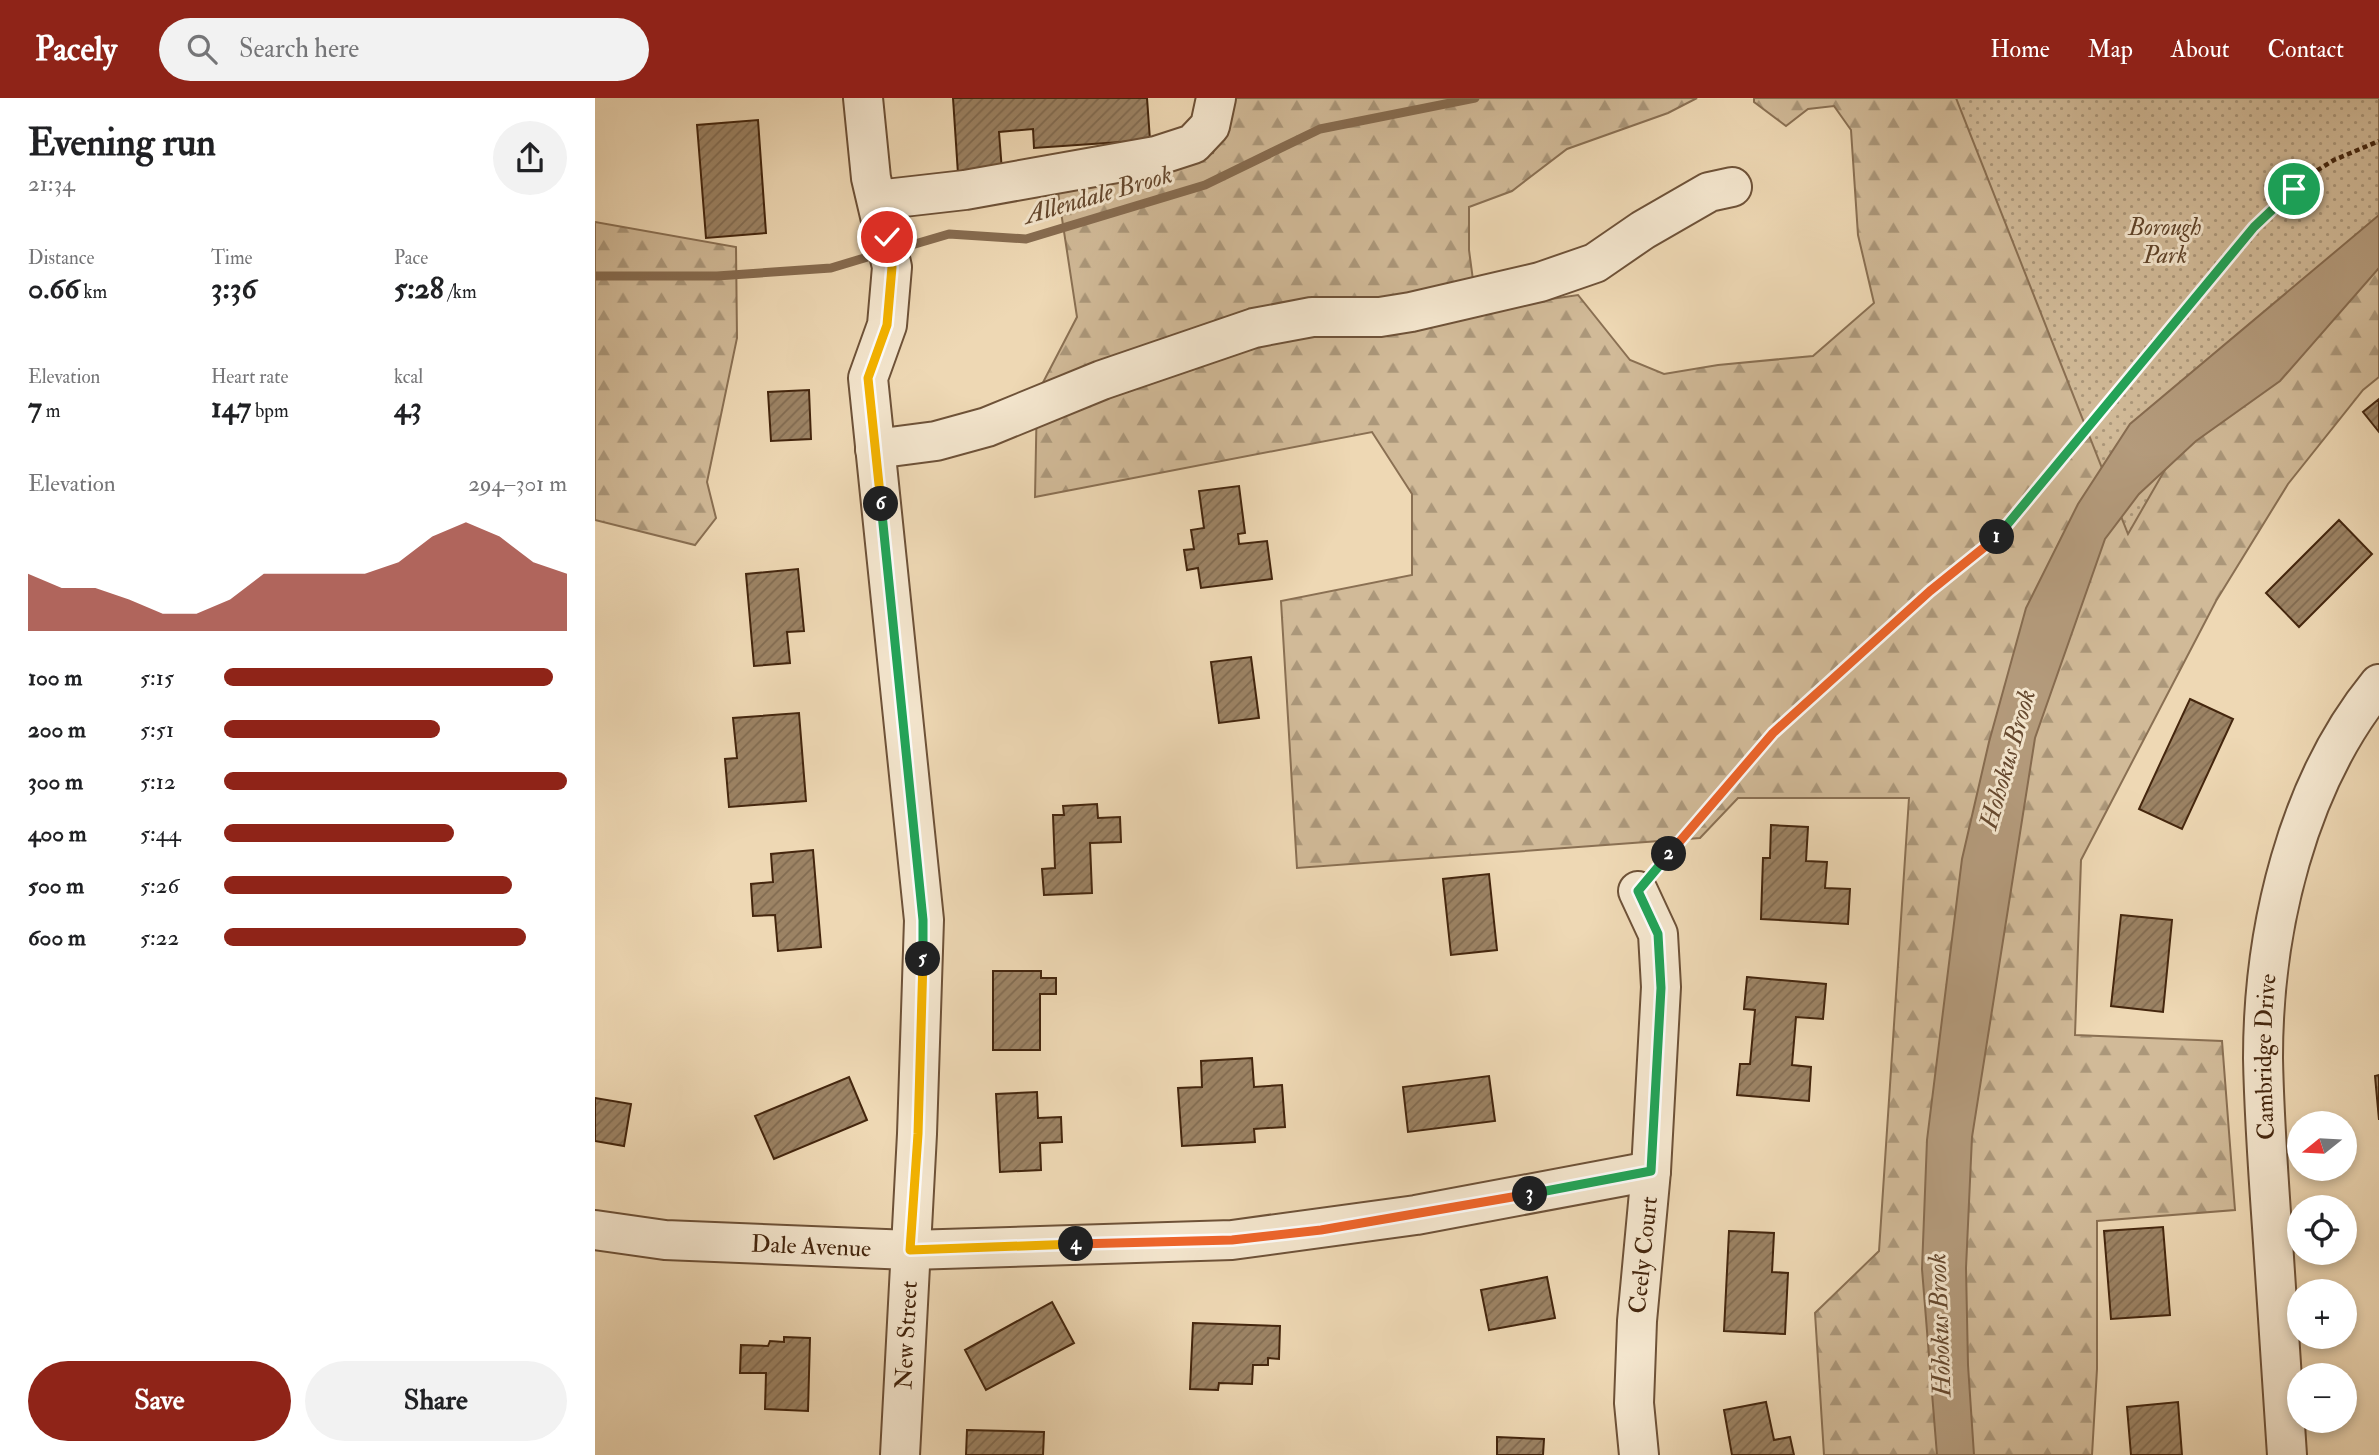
<!DOCTYPE html>
<html lang="en">
<head>
<meta charset="utf-8">
<style>
	body { margin:0; font-family:"IM FELL Double Pica",serif; background:#f2f2f2; color:#202124; height:100vh; display:flex; flex-direction:column; font-size:26px; white-space:nowrap }
	* { box-sizing:border-box; margin:0 }
	p { font-size:23px; color:#757577 }
	.icon { flex:none; width:38px; height:38px; fill:none; stroke:currentColor; stroke-width:2; stroke-linecap:round; stroke-linejoin:round }
	.map { position:relative; flex:1; overflow:hidden }
	.panel { display:flex; flex-direction:column; background:#fff; width:595px }
	.panel>* { flex:none }
	.needle { width:46px; rotate:252deg }
	.controls { position:absolute; left:1692px; top:1013px; display:grid; gap:14px }
	.controls a { display:grid; place-items:center; width:70px; height:70px; border-radius:50%; background:#fff; box-shadow:0 4px 10px #0003; font-size:35px }
	.pin { position:absolute; display:grid; place-items:center; width:60px; height:60px; color:#fff; margin:-30px; border:4px solid #fff; border-radius:50%; box-shadow:0 2px 7px #0007 }
	.km { position:absolute; width:35px; height:35px; margin:-18px; border-radius:50%; background:#222; color:#fff; font-size:19px; line-height:35px; text-align:center }
	.round { display:grid; place-items:center; flex:none; width:74px; height:74px; border-radius:37px; background:#f2f2f2 }
	.head { display:flex; align-items:center; justify-content:space-between; height:119px; padding:0 28px }
	h1 { font-size:38px; font-weight:700; line-height:52px }
	.figures { display:grid; grid-template-columns:repeat(3,1fr); gap:10px; height:119px; padding:7px 28px }
	.figures div { display:grid; align-content:center }
	.figures b { font-size:30px; font-weight:700 }
	.figures small { font-size:19px; font-weight:400 }
	.figures p { font-size:19px }
	.chart { height:196px; padding:14px 28px }
	.chart p { display:flex; justify-content:space-between }
	.chart svg { width:100%; height:126px; margin-top:7px; fill:#8f2418; opacity:.7 }
	.button { display:flex; gap:14px; margin-top:auto; padding:14px 28px }
	.button a { flex:1; height:80px; border-radius:42px; background:#8f2418; color:#fff; font-size:28px; font-weight:700; line-height:80px; text-align:center }
	.button a+a { background:#f2f2f2; color:#202124 }
	ul { padding:0 28px; list-style:none; font-size:23px }
	li { display:grid; grid-template-columns:112px 84px 1fr; align-items:center; height:52px }
	li i { height:18px; border-radius:9px; background:#8f2418 }
	header { display:flex; align-items:center; gap:42px; box-sizing:border-box; height:98px; padding:0 35px; background:#8f2418; color:#fff }
	header strong { font-size:33px }
	nav { display:flex; gap:38px; margin-inline-start:auto; font-size:24px }
	.search { width:490px; height:63px; background:#f2f2f2; display:flex; align-items:center; gap:18px; box-sizing:border-box; padding:0 24px; border-radius:38px; color:#757577; font-size:26px }
	main { display:flex; flex:1; min-height:0 }
	.map>svg:first-child { display:block }
	.forest { fill:url(#forest-firs); stroke:#8a7053; stroke-width:2 }
	.park { fill:url(#park-dots); stroke:#8a7053; stroke-width:2 }
	.water { fill:#b49b7c; stroke:#876c50; stroke-width:2 }
	.lines { fill:none; stroke-linecap:round; stroke-linejoin:round }
	.stream { stroke:#876c50; stroke-width:9 }
	.building { fill:url(#building-hatch); stroke:#44260e; stroke-width:2 }
	.minor-casing { stroke:#6e5238; stroke-width:42 }
	.path { stroke:#44260e; stroke-width:4.5; stroke-dasharray:5 3.5; stroke-linecap:butt }
	.minor { stroke:#f4e6ce; stroke-width:38 }
	.split-1-casing { stroke:#fff; stroke-width:14 }
	.split-2-casing { stroke:#fff; stroke-width:14 }
	.split-3-casing { stroke:#fff; stroke-width:14 }
	.split-4-casing { stroke:#fff; stroke-width:14 }
	.split-5-casing { stroke:#fff; stroke-width:14 }
	.split-6-casing { stroke:#fff; stroke-width:14 }
	.split-7-casing { stroke:#fff; stroke-width:14 }
	.split-1 { stroke:#22a559; stroke-width:9 }
	.split-2 { stroke:#f0652b; stroke-width:9 }
	.split-3 { stroke:#22a559; stroke-width:9 }
	.split-4 { stroke:#f0652b; stroke-width:9 }
	.split-5 { stroke:#f5b400; stroke-width:9 }
	.split-6 { stroke:#22a559; stroke-width:9 }
	.split-7 { stroke:#f5b400; stroke-width:9 }
	.labels { text-anchor:middle; stroke-width:6; stroke-linejoin:round; paint-order:stroke }
	.park-label { font-size:24px; font-style:italic; fill:#60442a; stroke:#f4e6ce }
	.street-label { font-size:24px; fill:#44260e; stroke:#f4e6ce }
	.water-label { font-size:26px; font-style:italic; fill:#66492f; stroke:#f4e6ce }
</style>
</head>
<body>
<header>
<strong>Pacely</strong>
<div class="search"><svg class="icon" aria-label="search" viewBox="0 0 24 24"><circle cx="10" cy="10" r="6"/><path d="M15 15l6 6"/></svg>Search here</div>
<nav><a>Home</a><a>Map</a><a>About</a><a>Contact</a></nav>
</header>
<main>
<section class="panel">
<div class="head"><div><h1>Evening run</h1><p>21:34</p></div><a class="round"><svg class="icon" aria-label="share" viewBox="0 0 24 24"><path d="M12 15V3M7 8l5-5 5 5M5 13v7h14v-7"/></svg></a></div>
<div class="figures">
<div><p>Distance</p><b>0.66<small> km</small></b></div>
<div><p>Time</p><b>3:36</b></div>
<div><p>Pace</p><b>5:28<small> /km</small></b></div>
</div>
<div class="figures">
<div><p>Elevation</p><b>7<small> m</small></b></div>
<div><p>Heart rate</p><b>147<small> bpm</small></b></div>
<div><p>kcal</p><b>43</b></div>
</div>
<div class="chart"><p><span>Elevation</span>294–301 m</p>
<svg viewBox="0 0 160 44" preserveAspectRatio="none"><path d="M0 44V24L10 29L20 29L30 33L40 38L50 38L60 33L70 24L80 24L90 24L100 24L110 20L120 11L130 6L140 11L150 20L160 24V44z"/></svg>
</div>
<ul>
<li><b>100 m</b>5:15<i style="width:96%"></i></li>
<li><b>200 m</b>5:51<i style="width:63%"></i></li>
<li><b>300 m</b>5:12<i style="width:100%"></i></li>
<li><b>400 m</b>5:44<i style="width:67%"></i></li>
<li><b>500 m</b>5:26<i style="width:84%"></i></li>
<li><b>600 m</b>5:22<i style="width:88%"></i></li>
</ul>
<div class="button"><a>Save</a><a>Share</a></div>
</section>
<div class="map">
<svg width="1784" height="1357" viewBox="0 0 1784 1357">
	<defs>
		<pattern id="forest-firs" width="22" height="20" patternUnits="userSpaceOnUse" patternTransform="scale(1.75)"><rect width="22" height="20" fill="#d1ba98"/><path d="M5 1l3.5 6h-7zM16 11l3.5 6h-7z" fill="#ab977a"/></pattern>
		<pattern id="park-dots" width="8" height="8" patternUnits="userSpaceOnUse" patternTransform="scale(1.75)"><rect width="8" height="8" fill="#d1ba98"/><path d="M2 2h.1M6 6h.1" fill="none" stroke="#ab977a" stroke-width="1.8" stroke-linecap="round"/></pattern>
		<pattern id="building-hatch" width="6" height="6" patternUnits="userSpaceOnUse" patternTransform="scale(1.75)"><rect width="6" height="6" fill="#9c8364"/><path d="M-1 1l2-2M0 6l6-6M5 7l2-2" fill="none" stroke="#816b51"/></pattern>
	</defs>
	<rect width="100%" height="100%" fill="#eed8b4"/>
	<filter id="stains"><feTurbulence type="fractalNoise" baseFrequency=".00286" numOctaves="4"/><feColorMatrix values="0 0 0 0 .2 0 0 0 0 .09 0 0 0 0 .02 0 0 0 .5 -.17"/></filter>
	<radialGradient id="worn" r=".72"><stop offset=".6" stop-color="#630" stop-opacity="0"/><stop offset="1" stop-color="#630" stop-opacity=".3"/></radialGradient>
	<path class="forest" d="M638,0H1102L1073,15L972,51L917,93L874,109V152L882,212L983,197L1035,262L1069,276L1123,267L1218,258L1279,205L1263,137L1256,32L1239,8L1213,11L1191,28L1159,4V0H1784V279L1768,292L1693,386L1621,503L1486,762L1480,937L1627,943L1640,1112L1502,1123V1271L1497,1357H1229L1220,1215L1284,1153L1314,700H1143L1105,740L702,770L686,503L817,477V396L777,334L440,399L442,296L482,219L461,81L618,55Z
		M0,124L141,149L142,240L112,384L121,420L100,447L0,422Z"/>
	<path class="park" d="M1361,0H1784V133L1602,316L1533,436Z"/>
	<path class="water" d="M1784,117V170L1685,283L1601,343L1544,396L1510,441L1440,640L1377,1039L1371,1170L1373,1267L1379,1357H1342L1327,1171L1332,1042L1367,761L1394,644L1431,510L1483,406L1535,326Z"/>
	<g class="lines">
		<path class="stream" d="M303,151L354,136L431,141L610,87L725,31L880,0
			M0,178H122L236,170L286,155"/>
	</g>
	<path class="building" d="M358,0H552L555,42L439,50L438,31L404,34L407,73L363,76Z
		M163,22L171,135L111,140L102,27Z
		M214,292L216,341L176,343L173,294Z
		M1784,301V334L1768,314Z
		M644,388L650,435L643,436L644,446L672,443L677,481L606,490L603,470L592,472L589,452L599,451L596,432L609,430L604,393Z
		M1744,422L1777,456L1704,529L1671,495Z
		M203,471L209,533L192,534L195,565L159,568L151,476Z
		M656,559L664,620L624,625L616,564Z
		M1595,601L1638,621L1587,731L1544,711Z
		M204,615L211,703L134,709L130,661L142,660L138,620Z
		M502,706L503,720L525,719L526,744L495,745L497,795L449,797L447,771L460,770L458,717H469L468,708Z
		M1176,727L1213,729L1211,763L1232,764L1230,790L1255,791L1253,826L1166,821L1168,760H1175Z
		M218,752L226,849L183,853L180,817L158,818L156,786L178,784L176,756Z
		M894,776L902,852L856,857L848,781Z
		M1526,817L1577,822L1568,914L1516,908Z
		M398,873H446V880H461V896H445V952H398Z
		M1152,879L1231,886L1228,921L1201,919L1197,967L1216,969L1214,1003L1142,997L1145,966H1155L1160,912L1149,911Z
		M657,960L659,989L687,987L690,1029L659,1031L660,1044L587,1048L583,990L607,989L606,963Z
		M1784,977V1022L1780,978Z
		M894,978L900,1023L813,1034L808,989Z
		M254,979L272,1022L179,1061L160,1018Z
		M442,994L443,1020L466,1019L467,1044L445,1045L446,1072L405,1074L401,996Z
		M0,1000L36,1006L29,1048L0,1043Z
		M1568,1129L1575,1217L1516,1221L1509,1133Z
		M1134,1133L1179,1135L1177,1174L1193,1175L1190,1236L1129,1233Z
		M952,1179L960,1220L894,1232L886,1192Z
		M457,1204L479,1245L391,1292L370,1252Z
		M598,1225L685,1228L684,1261L673,1260V1267H658L657,1286L624,1285L623,1292L595,1291Z
		M189,1239L215,1240L213,1313L170,1311L171,1275H145L146,1247L173,1248L175,1243L189,1244Z
		M1171,1304L1179,1342L1195,1339L1199,1357H1137L1129,1312Z
		M1583,1304L1587,1357H1536L1532,1309Z
		M372,1332L449,1334L448,1357H371Z
		M902,1339L949,1341L948,1357H902Z"/>
	<g class="lines">
		<g class="minor-casing">
			<g id="minor">
				<path d="M268,0L276,80L297,169L292,227L273,280L329,822L322,1036L305,1357"/>
				<path d="M282,102L370,92L561,58L598,46L615,28L621,0"/>
				<path d="M280,351L341,343L392,329L507,282L659,230L717,219H785L816,214L945,184L1000,165L1048,132L1114,94L1137,89"/>
				<path d="M1043,793L1063,836L1066,889L1056,1073L1042,1223L1039,1305L1044,1357"/>
				<path id="s1" d="M0,1132L70,1142L315,1152L637,1142L821,1117L1056,1073"/>
				<path id="s2" d="M1692,1357C1687,1281 1682,1205 1677,1129C1673,1073 1669,1016 1668,960C1668,832 1702,686 1784,586"/>
			</g>
		</g>
		<path class="path" d="M1064,768L1178,635L1335,493L1401,441L1659,129L1718,75L1739,62L1784,43"/>
		<use href="#minor" class="minor"/>
	</g>
	<g class="lines">
		<g class="split-1-casing">
			<path id="split-1" d="M1402,439L1659,129L1699,91"/>
		</g>
		<g class="split-2-casing">
			<path id="split-2" d="M1074,756L1178,635L1335,493L1402,439"/>
		</g>
		<g class="split-3-casing">
			<path id="split-3" d="M935,1096L1056,1073L1066,890L1063,836L1043,793L1074,756"/>
		</g>
		<g class="split-4-casing">
			<path id="split-4" d="M481,1146L637,1142L726,1132L935,1096"/>
		</g>
		<g class="split-5-casing">
			<path id="split-5" d="M328,861L323,1036L315,1152L481,1146"/>
		</g>
		<g class="split-6-casing">
			<path id="split-6" d="M286,406L328,822V861"/>
		</g>
		<g class="split-7-casing">
			<path id="split-7" d="M286,406L273,280L292,227L297,169L292,139"/>
		</g>
		<use href="#split-1" class="split-1"/>
		<use href="#split-2" class="split-2"/>
		<use href="#split-3" class="split-3"/>
		<use href="#split-4" class="split-4"/>
		<use href="#split-5" class="split-5"/>
		<use href="#split-6" class="split-6"/>
		<use href="#split-7" class="split-7"/>
	</g>
	<g class="labels">
		<g class="park-label">
			<text x="1570" y="137">Borough<tspan x="1570" dy="28">Park</tspan></text>
		</g>
		<g class="street-label">
			<text dy="8" stroke="none"><textPath href="#s2" startOffset="399">Cambridge Drive</textPath></text>
			<text dy="8" stroke="none"><textPath href="#s1" startOffset="217">Dale Avenue</textPath></text>
			<text transform="translate(1048 1157) rotate(-84)" y="8">Ceely Court</text>
			<text transform="translate(311 1237) rotate(-87)" y="8">New Street</text>
		</g>
		<g class="water-label">
			<text transform="translate(503 96) rotate(-16)" y="9">Allendale Brook</text>
			<text transform="translate(1412 661) rotate(-74)" y="9">Hohokus Brook</text>
			<text transform="translate(1344 1227) rotate(-92)" y="9">Hohokus Brook</text>
		</g>
	</g>
	<rect width="100%" height="100%" filter="url(#stains)"/>
	<rect width="100%" height="100%" fill="url(#worn)"/>
</svg>
<div class="controls">
<a><svg class="needle" viewBox="-14 -14 28 28"><path d="M0-13l5 13h-10z" fill="#e53935"/><path d="M0 13l5-13h-10z" fill="#757577"/></svg></a>
<a><svg class="icon" aria-label="locate" viewBox="0 0 24 24"><circle cx="12" cy="12" r="6"/><path d="M12 2v4M12 18v4M2 12h4M18 12h4"/></svg></a>
<a>+</a>
<a>−</a>
</div>
<div class="pin" style="left:1699px;top:91px;background:#1e9e55"><svg class="icon" aria-label="arrive" viewBox="0 0 24 24"><path d="M6 21V4h12l-3 4 3 4H6"/></svg></div>
<div class="pin" style="left:292px;top:139px;background:#d93025"><svg class="icon" aria-label="check" viewBox="0 0 24 24"><path d="M5 12l5 5 9-10"/></svg></div>
<b class="km" style="left:1402px;top:439px">1</b>
<b class="km" style="left:1074px;top:756px">2</b>
<b class="km" style="left:935px;top:1096px">3</b>
<b class="km" style="left:481px;top:1146px">4</b>
<b class="km" style="left:328px;top:861px">5</b>
<b class="km" style="left:286px;top:406px">6</b>
</div>
</main>
</body>
</html>
